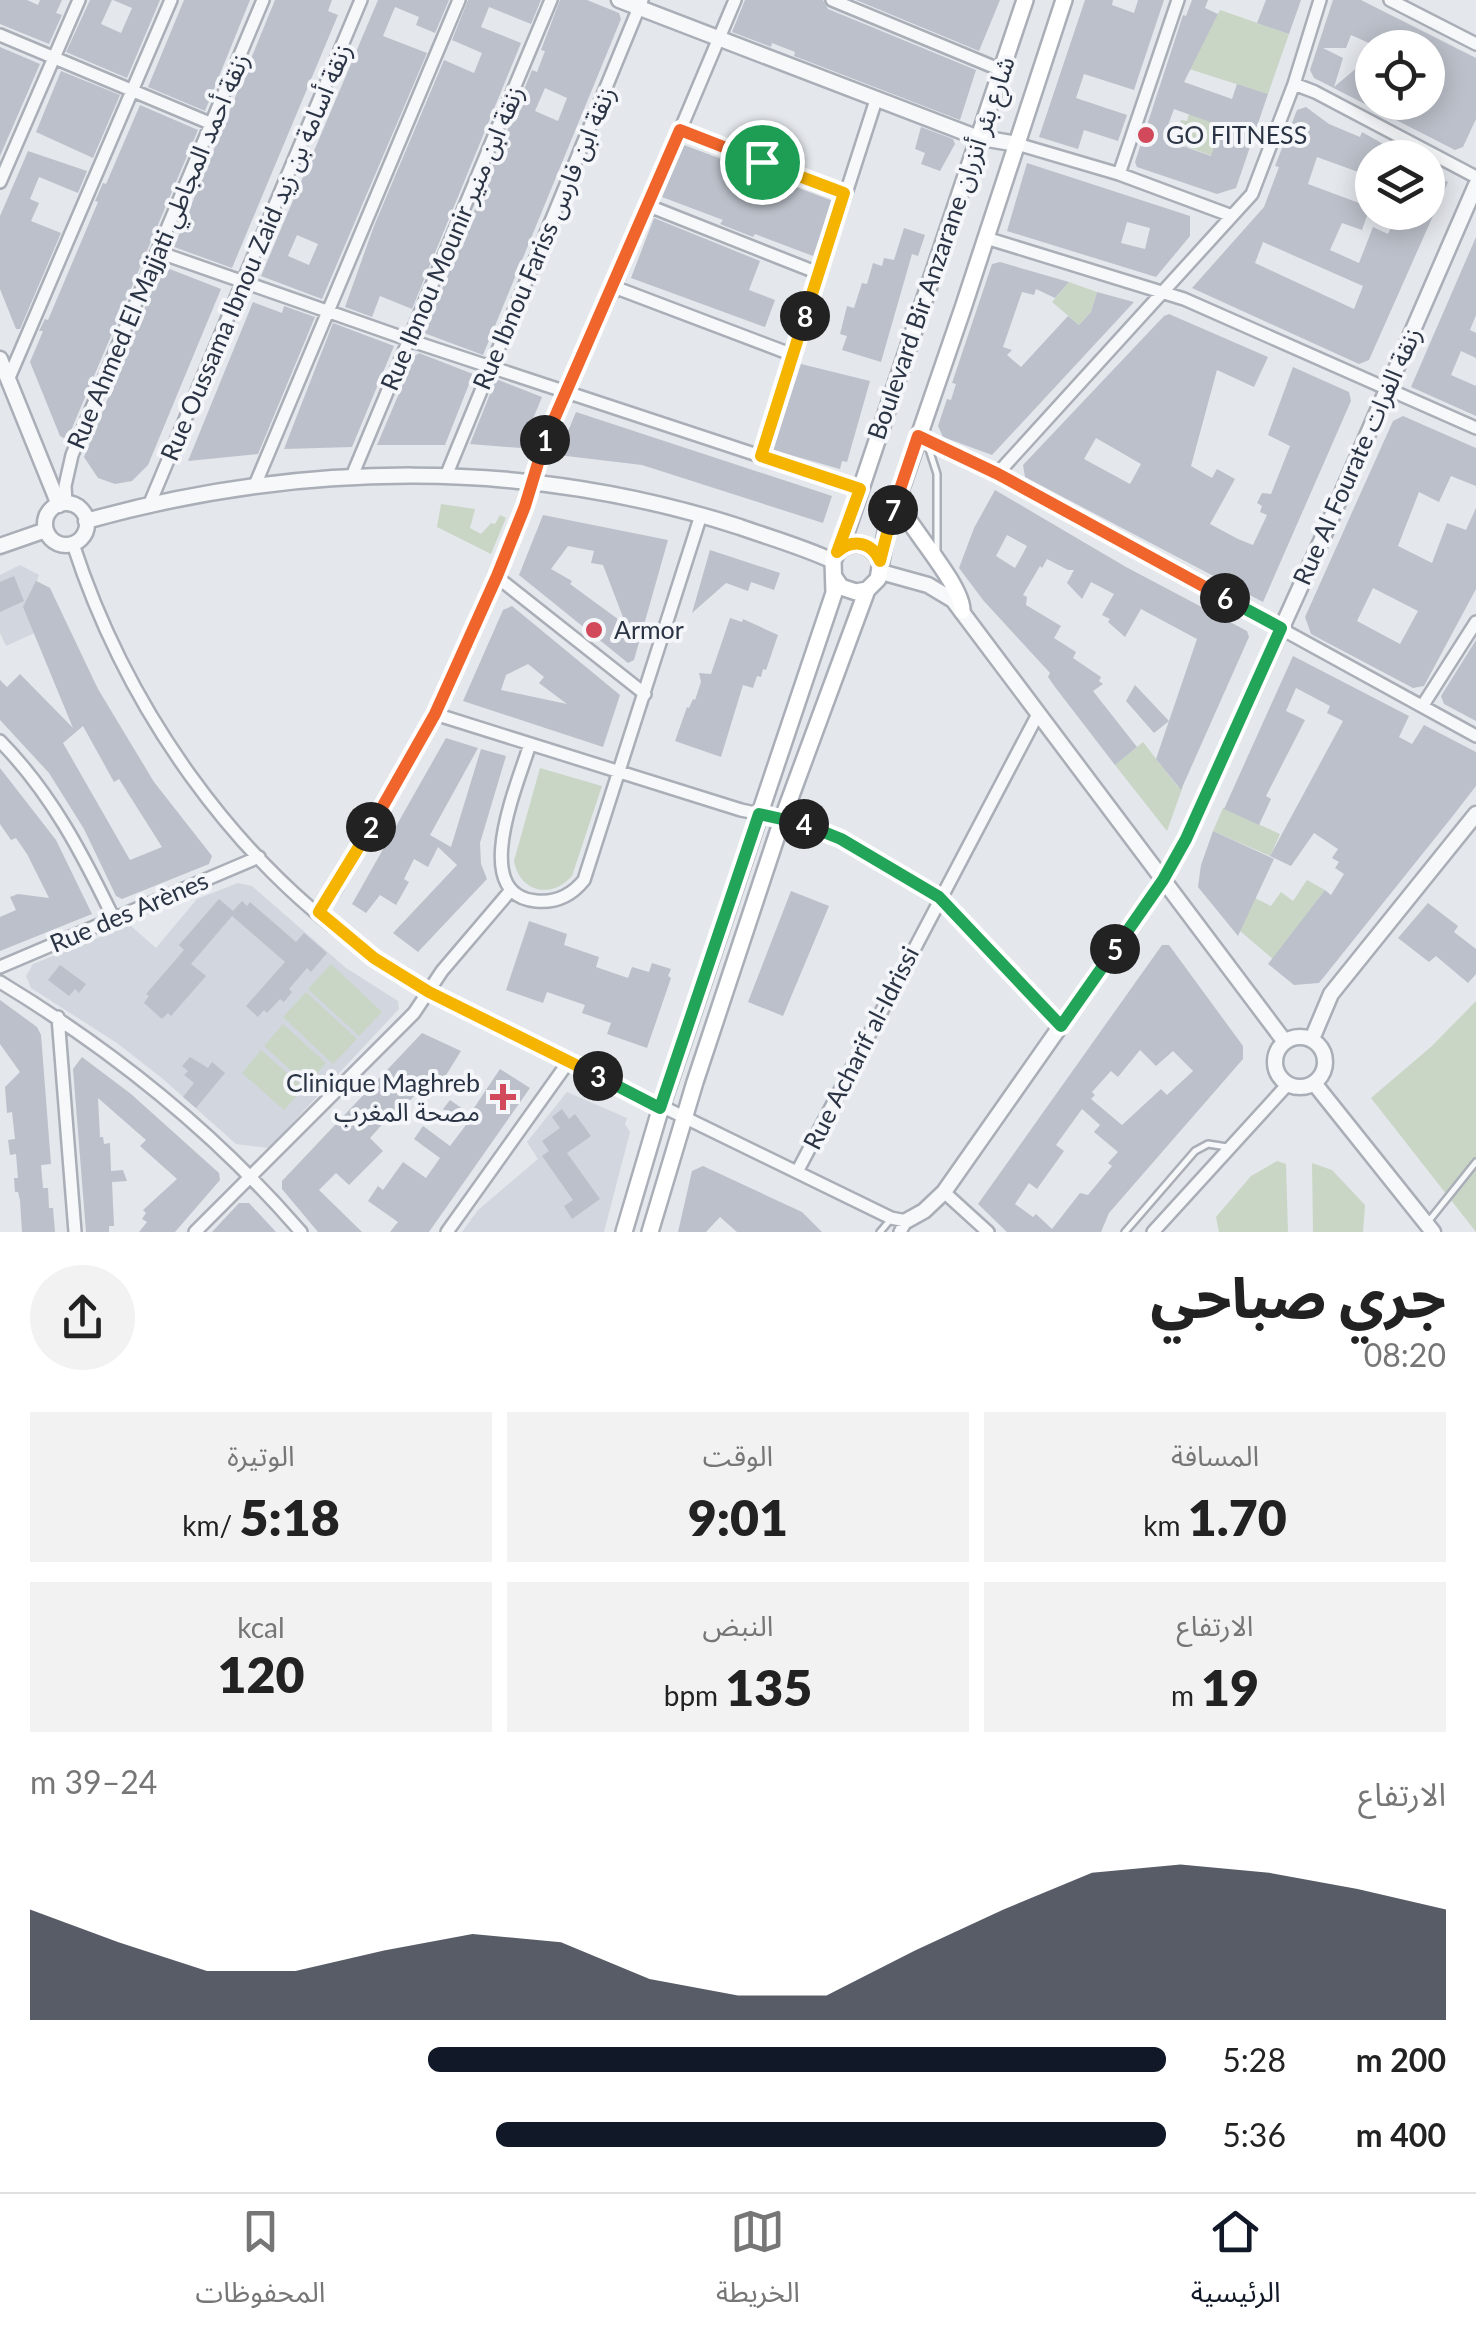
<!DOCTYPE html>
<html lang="ar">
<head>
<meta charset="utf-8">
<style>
	body { margin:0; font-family:Lato,"Noto Sans Arabic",sans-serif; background:#f2f2f2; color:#222; direction:rtl; height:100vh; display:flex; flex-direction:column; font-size:38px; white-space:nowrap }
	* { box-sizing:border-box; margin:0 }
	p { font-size:32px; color:#767676 }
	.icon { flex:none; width:55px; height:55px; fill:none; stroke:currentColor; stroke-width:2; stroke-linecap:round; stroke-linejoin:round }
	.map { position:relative; height:1232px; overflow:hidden; direction:ltr }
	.panel { display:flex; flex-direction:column; background:#fff; flex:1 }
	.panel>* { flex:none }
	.fabs { position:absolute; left:1355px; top:30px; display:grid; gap:20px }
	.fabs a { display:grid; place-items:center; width:90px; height:90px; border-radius:50%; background:#fff; box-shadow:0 5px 25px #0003; font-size:50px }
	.pin { position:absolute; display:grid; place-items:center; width:85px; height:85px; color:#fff; margin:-42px; border:5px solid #fff; border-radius:50%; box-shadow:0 2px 10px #0007 }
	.km { position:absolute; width:50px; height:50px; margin:-25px; border-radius:50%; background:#222; color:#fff; font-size:28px; line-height:50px; text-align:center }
	.round { display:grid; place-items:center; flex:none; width:105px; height:105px; border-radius:52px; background:#f2f2f2 }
	.headline { display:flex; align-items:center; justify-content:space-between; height:170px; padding:0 30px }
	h1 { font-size:55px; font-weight:800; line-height:75px }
	.metrics { display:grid; grid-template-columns:repeat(3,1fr); gap:15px; height:170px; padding:10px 30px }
	.metrics div { display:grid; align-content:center; border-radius:0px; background:#f2f2f2; text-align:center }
	.metrics b { font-size:50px; font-weight:800 }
	.metrics small { font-size:28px; font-weight:400 }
	.metrics p { font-size:28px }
	.chart { height:280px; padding:20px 30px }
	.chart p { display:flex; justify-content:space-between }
	.chart svg { width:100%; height:180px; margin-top:10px; fill:#111827; opacity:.7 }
	ul { padding:0 30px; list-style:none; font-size:32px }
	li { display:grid; grid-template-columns:160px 120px 1fr; align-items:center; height:75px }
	li i { height:25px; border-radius:12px; background:#111827 }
	.menu { display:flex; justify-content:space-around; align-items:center; height:140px; border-top:2px solid #e0e0e0; background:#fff; font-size:28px; color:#767676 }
	.menu a { display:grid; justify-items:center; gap:5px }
	.menu .on { color:#111827 }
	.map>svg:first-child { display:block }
	.built { fill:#d2d6de }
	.green { fill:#c9d6c5 }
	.building { fill:#bbc0ca; fill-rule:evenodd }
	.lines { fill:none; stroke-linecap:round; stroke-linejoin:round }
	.service-casing { stroke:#a9aeb7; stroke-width:10 }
	.minor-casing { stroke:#a9aeb7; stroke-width:16 }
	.tertiary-casing { stroke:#a9aeb7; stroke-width:19 }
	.secondary-casing { stroke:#a9aeb7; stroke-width:20 }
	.service { stroke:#f7f8fa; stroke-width:5 }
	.minor { stroke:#f7f8fa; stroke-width:11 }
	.tertiary { stroke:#f7f8fa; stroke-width:14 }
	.secondary { stroke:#fff; stroke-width:15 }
	.split-1-casing { stroke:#fff; stroke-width:20 }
	.split-2-casing { stroke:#fff; stroke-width:20 }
	.split-3-casing { stroke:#fff; stroke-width:20 }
	.split-4-casing { stroke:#fff; stroke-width:20 }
	.split-5-casing { stroke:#fff; stroke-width:20 }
	.split-6-casing { stroke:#fff; stroke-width:20 }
	.split-7-casing { stroke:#fff; stroke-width:20 }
	.split-8-casing { stroke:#fff; stroke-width:20 }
	.split-9-casing { stroke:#fff; stroke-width:20 }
	.split-1 { stroke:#f0652b; stroke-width:12 }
	.split-2 { stroke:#f0652b; stroke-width:12 }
	.split-3 { stroke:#f5b400; stroke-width:12 }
	.split-4 { stroke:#22a559; stroke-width:12 }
	.split-5 { stroke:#22a559; stroke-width:12 }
	.split-6 { stroke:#22a559; stroke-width:12 }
	.split-7 { stroke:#f0652b; stroke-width:12 }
	.split-8 { stroke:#f5b400; stroke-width:12 }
	.split-9 { stroke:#f5b400; stroke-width:12 }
	.poi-dot { fill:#d1495b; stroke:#f4f6f9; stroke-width:4 }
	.labels { text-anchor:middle; stroke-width:8; stroke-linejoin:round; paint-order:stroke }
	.poi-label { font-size:25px; fill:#2b3445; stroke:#f4f6f9; text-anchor:start }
	.street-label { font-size:25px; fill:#2b3445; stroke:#f4f6f9 }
</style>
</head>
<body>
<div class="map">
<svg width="1476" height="1232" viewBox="0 0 1476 1232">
	<rect width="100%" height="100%" fill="#e4e7ec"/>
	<path class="built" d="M20,565L39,575L37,581L50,588L63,620L6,646L0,633V575Z
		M238,883L252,886L346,968L398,1001L399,1009L269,1148L236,1144L163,1079L117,1043L31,988L26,976L33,964L130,925L156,948L197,899Z
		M567,1092L627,1118L625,1124L630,1132L604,1232H462L478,1210L538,1159L527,1142Z"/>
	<path class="green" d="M1220,10L1289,34L1268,94L1189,69Z
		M1189,114L1221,126L1226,161L1174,142L1181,120L1187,121Z
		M1069,282L1097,292L1091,312L1079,325L1052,302Z
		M441,504L475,509L470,528L481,534L491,523L495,524L500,515L506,518L491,554L437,527Z
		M1143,742L1178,787L1183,786L1167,831L1115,765Z
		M540,768L602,786L572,876C552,899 520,893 514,861Z
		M1223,808L1280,834L1270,856L1213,831Z
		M1307,880L1325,890L1273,959L1240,931L1255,898L1271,906L1281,892L1293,901Z
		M331,964L382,1012L359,1036L308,989Z
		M306,992L357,1039L333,1064L283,1017Z
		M1476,1001V1232L1371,1098L1432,1046Z
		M283,1024L326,1063L307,1085L264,1046Z
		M261,1050L304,1088L284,1110L242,1073Z
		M1277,1161L1286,1164L1288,1232H1219L1216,1217L1251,1176Z
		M1312,1163L1332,1170L1365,1205L1363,1232H1313Z"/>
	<path class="building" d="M0,0H27L38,5L40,0H62L56,13L62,15L49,44L0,24Z
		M90,0H112L101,24L121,33L132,8L113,0H160L127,78L66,52Z
		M184,0H250L205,111L148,87Z
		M275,0H332L328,11L338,15L232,268L174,247Z
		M378,0H449L435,33L416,25L419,17L395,7L383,36L427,53L322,299L261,276ZM297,235L318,244L309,265L288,256Z
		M468,0H541L531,24L489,7L481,27L521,43L412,309L380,296L372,317L345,307L374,226L444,60L474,73L482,53L452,40Z
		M560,0H587L619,13L621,19L483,355L424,333L532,70L537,72L545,51L541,50ZM545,88L567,98L558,121L535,111Z
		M745,0H823L828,9L976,70L960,120L794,56L795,52L772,43L771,47L732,32Z
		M856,0H1000L979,51Z
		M1085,0H1113L1112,5L1134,13L1138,0H1164L1134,90L1084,74L1076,98L1127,115L1118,141L1084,130L1078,149L1039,137Z
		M1192,0H1208L1205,8L1218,14L1184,82L1232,99L1237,84L1268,94L1236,188L1217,194L1137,167L1135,162L1183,15L1186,16ZM1174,109L1221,126L1211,156L1163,139Z
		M1266,0H1301L1289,34L1257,23Z
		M1333,0H1361L1476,58V119L1463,147L1455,150L1314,78L1310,70ZM1351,35L1380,48H1428V102H1372V73L1359,66L1334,87L1343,58L1323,48H1346Z
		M0,47L40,64L0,156Z
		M61,71L120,95L93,158L36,132Z
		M140,105L198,130L67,440L60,436L30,362L43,331H39L45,319L48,320L98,202L95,201L103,183L106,184Z
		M1306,107L1329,124L1360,137L1362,132L1385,145L1382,158H1372V177L1317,157L1308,184L1370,207L1362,230L1342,223L1330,250L1359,263L1373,227L1388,234L1398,212H1428V173L1448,182L1369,360L1359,364L1192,288L1264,207L1279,167L1275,166L1297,110ZM1263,242L1363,286L1354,309L1255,263Z
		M921,127L953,139L955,144L940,171L921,164L925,153L915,149Z
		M684,145L833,201L813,256L755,234L753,237L720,224L723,220L662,197Z
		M28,151L87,171L78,193L39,177L30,199L39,203L31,221L61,233L20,329H16L0,289V216Z
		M1027,163L1190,216V236L1156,277L1007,231ZM1127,222L1150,228L1145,249L1121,243Z
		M654,218L760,261L749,290L775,300L765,327L631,278Z
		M904,228L925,235L918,256L912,254L881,362L842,350L847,336L840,334L847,306L854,308L862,283L867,284L873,263L882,266L884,258L894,260Z
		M1476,237V315L1470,330L1476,333V358L1461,351L1451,375L1476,386V416L1411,387Z
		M1000,262L1069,282L1055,298L1036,289L1034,295L1022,292L1003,347L1012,350L1007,355L1021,367L1068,316L1079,325L1091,312L1097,292L1134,302L992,455L943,437L938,426L947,399L951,400L956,384L952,383L992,264Z
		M162,266L221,289L148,465L132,481L115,484L98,478L84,457Z
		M253,302L282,313L284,306L315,317L258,454L188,461Z
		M1169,314L1268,357L1254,387L1217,370L1191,466L1212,478L1217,469L1235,479L1210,524L1238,539L1253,545L1267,515L1260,512L1262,506L1257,503L1262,493L1271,494L1290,446L1268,435L1293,367L1349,392L1351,401L1263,602L1025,477L1023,465L1164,316ZM1096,438L1141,464L1130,484L1084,459Z
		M333,323L394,346L352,447L284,449Z
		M419,353L473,374L445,445H377L415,356Z
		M801,364L870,381L847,462L842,461L840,469L773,450Z
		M496,379L542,397L521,448L470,444Z
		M576,412L832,496L823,523L642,465L558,455Z
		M1403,416L1476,448V486L1451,476L1439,502L1419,492L1398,546L1432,563L1447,523L1466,530L1476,508V589L1424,686L1413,688L1311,634L1305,617L1393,421ZM1373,588L1418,611L1400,644L1357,621Z
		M995,490L1126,567L1247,631L1249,637L1181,790L1156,759L1197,639L1141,609L1125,637L1108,622L1110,619L1102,615L1114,594L1091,582L1082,599L1067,583L1074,570H1068L1047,559L1042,568L1040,566L1023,595L1027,597L1026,605L1061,626L1054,638L1076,652L1073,658L1101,677L1099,681L1103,684L1093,691L1137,747L1115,765L1055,687L1048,677L1050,673L983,600L959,568L974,528ZM1007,535L1027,546L1015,568L996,556Z
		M543,515L668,540L634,660L628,663L519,575ZM568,546L594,551L591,563L603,565L626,625L570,584L572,581L551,569Z
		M710,550L780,573L774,590L751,582L748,591L726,583L692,613Z
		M14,576L24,601L0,612V582Z
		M36,581L50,588L98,689L154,782L212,856L209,864L122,899L116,896L84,829L49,773L0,720V680L7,687L20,674L73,728L23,607ZM83,726L114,782L119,779L162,847L130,860L63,743Z
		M512,606L620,695L603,747L463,701L503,610ZM528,664L544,677L539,683L567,704L501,690L506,675Z
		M730,618L742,622L743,619L778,635L766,670L763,669L761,677L757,676L753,688L743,685L721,757L675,741L687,707L689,708L693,699L695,700L701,682L699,673L711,674Z
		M1476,640V721L1444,704L1441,696Z
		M1293,656L1409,716L1399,737L1412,744L1424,725L1476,752V786L1452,817L1319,983L1294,985L1268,964L1325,890L1331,895L1344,874L1335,868L1339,862L1332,858L1338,849L1314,833L1291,866L1270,856L1343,721L1327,713L1330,706L1296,688L1286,711L1305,720L1266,796L1271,799L1259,825L1224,809Z
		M1135,685L1169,721L1154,733L1126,701Z
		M446,738L478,748L430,835L451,847L481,749L506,756L480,843L481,864L487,879L418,952L393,933L457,865L438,847L428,867L414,859L404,879L409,882L396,905L380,895L366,913L352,904Z
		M0,768L56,840L92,914L0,951V917L16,910L10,897L18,894L49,898L27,854L16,838L11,840L0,824Z
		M1213,831L1274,859L1238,936L1198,887L1201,865Z
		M791,891L829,906L783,1016L748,1002Z
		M219,899L233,911L242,901L247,906L250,902L296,942L304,933L327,953L311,972L307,968L289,989L292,992L284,1002L280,999L267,1013L264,1010L258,1017L246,1006L285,962L232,916L191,964L206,976L171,1016L168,1013L162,1019L144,1003L149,996L146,994L184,950L179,945Z
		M1428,903L1458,926L1454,932L1476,949V974L1468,983L1436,956L1429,962L1398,938Z
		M529,921L567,934L564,945L599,957L596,967L628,978L632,967L649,972L652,963L671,969L668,976L671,978L647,1048L607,1034L611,1023L582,1013L585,1005L547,992L543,1003L506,990Z
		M1162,945H1169L1243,1046V1059L1109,1213L1101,1232H1007L978,1204ZM1140,1050L1156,1066L1173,1051L1193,1071L1167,1095L1161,1089L1122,1125L1091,1099L1095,1095L1092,1092L1111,1071L1118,1077ZM1082,1109L1100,1125L1094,1132L1118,1152L1108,1163L1112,1166L1088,1195L1080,1193L1052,1229L1036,1214L1033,1217L1015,1204L1029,1183L1037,1189L1064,1151L1056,1145Z
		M60,965L86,984L79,993L75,989L69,996L48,980Z
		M0,1000L37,1027L41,1035L51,1164L41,1165L43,1188H48L49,1208H53L55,1232H22L20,1200L18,1192H15L14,1178H18L16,1154L10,1155L8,1140L15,1139L12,1112L7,1113L5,1087L20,1072L0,1044Z
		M422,1033L461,1051L443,1080L431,1072L414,1090L417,1093L390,1122L387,1119L370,1138L383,1151L349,1185L336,1173L319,1190L362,1232H318L282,1189V1181Z
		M82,1057L131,1094L219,1173L220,1180L175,1232H139L147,1222L142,1219L146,1213L143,1210L177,1179L140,1146L146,1140L98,1098L100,1137H103L104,1144L110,1143L111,1171L123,1170L127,1181L112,1182L114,1226H109V1232H86L73,1069Z
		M190,1057L208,1068L212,1062L225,1073L196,1108L183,1097L194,1083L184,1075L188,1071L182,1066Z
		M500,1069L530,1088L429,1232H390L398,1222L368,1201L378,1186L383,1190L403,1162L426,1178L440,1158L414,1139L423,1126L450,1146L466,1125L443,1109L450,1100L470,1114Z
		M562,1109L569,1119L575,1114L591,1136L567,1153L600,1199L572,1219L564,1206L573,1200L542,1156L549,1151L542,1141L560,1128L552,1117Z
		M703,1166L802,1212L822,1232H737L720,1217L706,1232H678L692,1171Z
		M239,1203H249L276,1232H212Z"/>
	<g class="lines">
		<g class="service-casing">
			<path id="service" d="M928,446L937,474V553
				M1428,1222L1476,1162
				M880,1232L891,1219
				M1125,1232L1195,1151L1208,1144L1227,1147"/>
		</g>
		<g class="minor-casing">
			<path id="minor" d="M832,0L1001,70
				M1390,0L1476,44
				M0,35L212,124
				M1294,84L1315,92L1476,177
				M680,130L844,193
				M1017,144L1119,174L1232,216
				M1119,174L1178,0
				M0,182L79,0
				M649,206L818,273
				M986,238L1184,299L1476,428
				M158,252L421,344L860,489
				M614,287L793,355
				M8,380L171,0
				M918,436L998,473L1476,736
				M761,457L876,100
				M998,473L1252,194L1294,84L1320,0
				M352,476L551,0
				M446,476L642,0
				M255,485L459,0
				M150,503L361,0
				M66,504L65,486L72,455L263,0
				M73,544C126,707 233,862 377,959C438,1000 505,1029 571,1062C678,1114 785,1166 891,1218L906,1221L900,1232
				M497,577L645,694
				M1423,705L1476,622
				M435,714L741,810L803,823L841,839L939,897L1061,1026
				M0,741C51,793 82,853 113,917
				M530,744C519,781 468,895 536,901C556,903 572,895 584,880L701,515
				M319,912L334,892L435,714L497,577L525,506L538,456L614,287L735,0
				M0,967L259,857
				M0,982C114,1051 214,1131 301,1232
				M58,1017L75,1232
				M797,1172L1038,714
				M944,1192L988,1232
				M195,1232L414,1013L442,971L511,890
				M447,1232L569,1061
				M1153,1232L1288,1084"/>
		</g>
		<g class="tertiary-casing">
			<path id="tertiary" d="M619,0L976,137L1017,144
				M0,359L59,505
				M45 524a21 21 0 1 1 42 0a21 21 0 1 1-42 0Z
				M86,521C301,461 527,458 740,527C771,538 803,547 833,561
				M0,546L46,530
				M881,572L928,585L953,600L1285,1042
				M1275 1062a25 25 0 1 1 50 0a25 25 0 1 1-50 0Z
				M1312,1039L1331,994L1476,814
				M1314,1083L1433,1232
				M906,1221L924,1211L944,1192L1163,880L1186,839L1323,537L1476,185"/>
		</g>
		<g class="secondary-casing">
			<path id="secondary" d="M896,500C910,528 963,586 962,611
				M837,552C853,538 871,542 880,561
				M834,577L841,587L856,592L867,590L878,579L886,532L963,308L1064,0
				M624,1232L661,1107L834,593L833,561L845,536L1025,0
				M650,1232L695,1082L782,820L867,590"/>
		</g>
		<use href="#service" class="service"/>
		<use href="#minor" class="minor"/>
		<use href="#tertiary" class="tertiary"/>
		<use href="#secondary" class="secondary"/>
	</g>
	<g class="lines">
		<g class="split-1-casing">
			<path id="split-1" d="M545,440L680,130L762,162"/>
		</g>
		<g class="split-2-casing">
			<path id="split-2" d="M371,827L435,714L497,576L525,506L545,440"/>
		</g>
		<g class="split-3-casing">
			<path id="split-3" d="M371,827L319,912L374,958L429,992L598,1076"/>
		</g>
		<g class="split-4-casing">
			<path id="split-4" d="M598,1076L660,1108L759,814L804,824"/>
		</g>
		<g class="split-5-casing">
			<path id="split-5" d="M804,824L841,839L939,897L1061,1026L1115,949"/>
		</g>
		<g class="split-6-casing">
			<path id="split-6" d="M1115,949L1163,880L1186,839L1281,628L1225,598"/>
		</g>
		<g class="split-7-casing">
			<path id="split-7" d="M893,510L918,436L998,474L1225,598"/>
		</g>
		<g class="split-8-casing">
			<path id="split-8" d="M805,316L761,456L860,489L837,552C853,538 872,542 880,561L893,510"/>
		</g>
		<g class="split-9-casing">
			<path id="split-9" d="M762,162L844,193L805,316"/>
		</g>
		<use href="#split-1" class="split-1"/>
		<use href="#split-2" class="split-2"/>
		<use href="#split-3" class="split-3"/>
		<use href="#split-4" class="split-4"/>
		<use href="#split-5" class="split-5"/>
		<use href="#split-6" class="split-6"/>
		<use href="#split-7" class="split-7"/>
		<use href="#split-8" class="split-8"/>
		<use href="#split-9" class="split-9"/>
	</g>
	<g class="poi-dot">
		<circle cx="1146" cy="135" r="10"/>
		<circle cx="594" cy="630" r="10"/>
		<path d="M498 1082h10v10h10v10h-10v10h-10v-10h-10v-10h10z"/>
	</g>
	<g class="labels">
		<g class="poi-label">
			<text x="1166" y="144">GO FITNESS</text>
			<text x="614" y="639">Armor</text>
			<text x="480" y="1092" text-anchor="end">Clinique Maghreb<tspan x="480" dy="29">مصحة المغرب</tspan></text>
		</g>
		<g class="street-label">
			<text transform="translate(452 238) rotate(-67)" y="9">Rue Ibnou Mounir زنقة ابن منير</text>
			<text transform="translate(544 238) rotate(-67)" y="9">Rue Ibnou Fariss زنقة ابن فارس</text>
			<text transform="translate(941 248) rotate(-71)" y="9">Boulevard Bir Anzarane شارع بئر أنزران</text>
			<text transform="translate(158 251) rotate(-67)" y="9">Rue Ahmed El Majjati زنقة أحمد المجاطي</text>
			<text transform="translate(256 252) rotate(-67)" y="9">Rue Oussama Ibnou Zaid زنقة أسامة بن زيد</text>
			<text transform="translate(1357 456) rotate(-66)" y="9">Rue Al Fourate زنقة الفرات</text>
			<text transform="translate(129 912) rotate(-23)" y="9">Rue des Arènes</text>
			<text transform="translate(861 1048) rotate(-63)" y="9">Rue Acharif al-Idrissi</text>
		</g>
	</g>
</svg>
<div class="fabs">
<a><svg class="icon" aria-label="locate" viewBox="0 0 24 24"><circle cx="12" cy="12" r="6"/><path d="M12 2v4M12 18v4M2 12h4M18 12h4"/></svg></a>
<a><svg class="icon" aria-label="layers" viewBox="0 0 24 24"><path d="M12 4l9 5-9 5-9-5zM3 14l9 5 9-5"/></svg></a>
</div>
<div class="pin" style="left:762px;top:162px;background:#1e9e55"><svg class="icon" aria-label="arrive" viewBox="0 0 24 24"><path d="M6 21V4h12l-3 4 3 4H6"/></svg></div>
<b class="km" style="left:545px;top:440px">1</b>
<b class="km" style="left:371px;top:827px">2</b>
<b class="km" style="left:598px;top:1076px">3</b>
<b class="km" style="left:804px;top:824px">4</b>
<b class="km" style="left:1115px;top:949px">5</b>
<b class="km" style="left:1225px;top:598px">6</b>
<b class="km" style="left:893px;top:510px">7</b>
<b class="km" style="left:805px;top:316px">8</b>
</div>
<section class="panel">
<div class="headline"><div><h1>جري صباحي</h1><p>08:20</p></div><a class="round"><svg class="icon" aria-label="share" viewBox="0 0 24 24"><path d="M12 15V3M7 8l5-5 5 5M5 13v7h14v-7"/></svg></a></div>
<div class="metrics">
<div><p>المسافة</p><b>1.70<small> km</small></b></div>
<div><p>الوقت</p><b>9:01</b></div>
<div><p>الوتيرة</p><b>5:18<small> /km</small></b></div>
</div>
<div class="metrics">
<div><p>الارتفاع</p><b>19<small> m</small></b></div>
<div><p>النبض</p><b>135<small> bpm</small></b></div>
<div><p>kcal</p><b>120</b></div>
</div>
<div class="chart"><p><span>الارتفاع</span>24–39 m</p>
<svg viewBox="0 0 160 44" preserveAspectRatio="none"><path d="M0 44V17L10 25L20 32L30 32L40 27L50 23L60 25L70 34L80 38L90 38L100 27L110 17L120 8L130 6L140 8L150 12L160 17V44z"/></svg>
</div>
<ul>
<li><b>200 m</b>5:28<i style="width:65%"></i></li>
<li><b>400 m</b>5:36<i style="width:59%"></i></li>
</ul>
</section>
<nav class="menu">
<a class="on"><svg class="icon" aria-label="home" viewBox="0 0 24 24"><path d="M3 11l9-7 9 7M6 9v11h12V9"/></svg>الرئيسية</a>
<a><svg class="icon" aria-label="map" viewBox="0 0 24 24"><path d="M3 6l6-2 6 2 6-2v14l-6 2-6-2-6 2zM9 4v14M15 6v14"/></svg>الخريطة</a>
<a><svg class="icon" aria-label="saved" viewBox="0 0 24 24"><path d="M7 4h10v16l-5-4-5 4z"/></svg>المحفوظات</a>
</nav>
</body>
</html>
